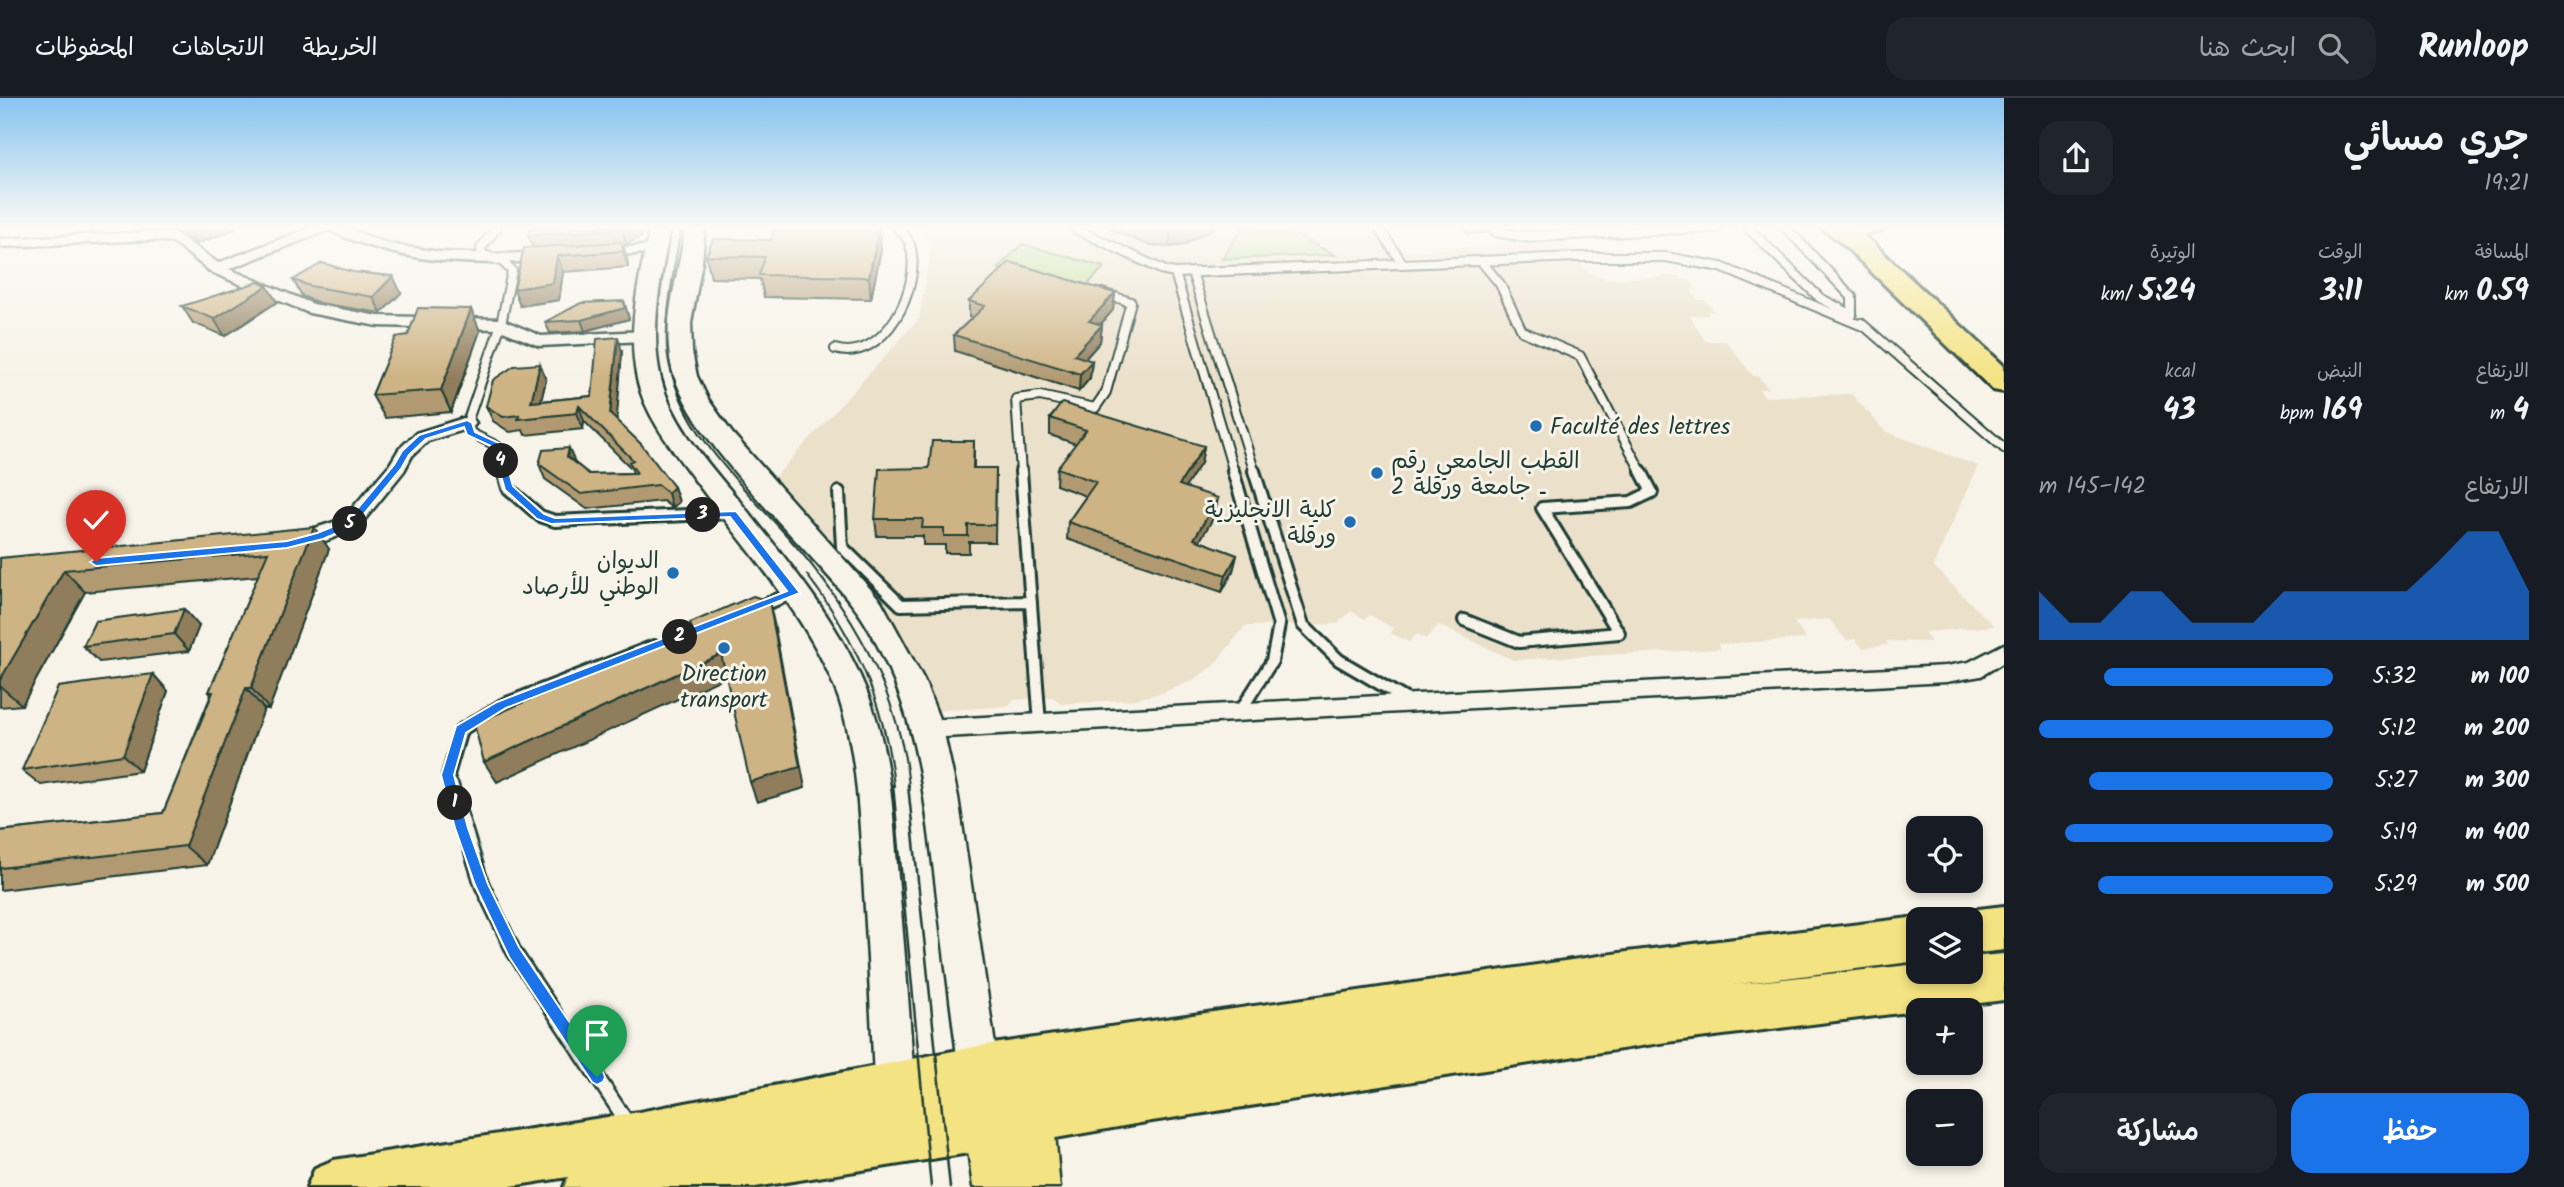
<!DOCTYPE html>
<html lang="ar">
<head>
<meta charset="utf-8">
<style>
	body { margin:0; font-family:Kalam,"Playpen Sans Arabic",sans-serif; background:#20242c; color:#f1f3f6; direction:rtl; height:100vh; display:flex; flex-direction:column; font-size:26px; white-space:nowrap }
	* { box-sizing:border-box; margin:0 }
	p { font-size:23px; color:#9ea1a6 }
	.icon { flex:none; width:38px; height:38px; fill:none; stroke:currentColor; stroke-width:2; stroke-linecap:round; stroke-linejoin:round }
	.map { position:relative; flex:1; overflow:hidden; direction:ltr }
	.drawer { display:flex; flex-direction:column; background:#171b24; width:560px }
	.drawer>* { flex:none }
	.tools { position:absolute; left:1906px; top:718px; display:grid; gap:14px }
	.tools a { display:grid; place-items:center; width:77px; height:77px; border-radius:14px; background:#171b24; box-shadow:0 4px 10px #0003; font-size:35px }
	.pin { position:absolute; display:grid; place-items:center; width:60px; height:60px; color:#fff; margin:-72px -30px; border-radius:50% 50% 50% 0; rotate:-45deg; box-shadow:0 0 7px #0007 }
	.pin .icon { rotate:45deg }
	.km { position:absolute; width:35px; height:35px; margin:-18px; border-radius:50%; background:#222; color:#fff; font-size:19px; line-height:35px; text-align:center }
	.round { display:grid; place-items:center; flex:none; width:74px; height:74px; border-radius:21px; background:#20242c }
	.overview { display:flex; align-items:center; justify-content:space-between; height:119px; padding:0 35px }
	h1 { font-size:38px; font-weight:600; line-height:52px }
	.metrics { display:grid; grid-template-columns:repeat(3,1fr); gap:10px; height:119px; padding:7px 35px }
	.metrics div { display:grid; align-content:center }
	.metrics b { font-size:30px; font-weight:600 }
	.metrics small { font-size:19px; font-weight:400 }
	.metrics p { font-size:19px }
	.chart { height:196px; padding:14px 35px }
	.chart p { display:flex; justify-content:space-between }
	.chart svg { width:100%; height:126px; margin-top:7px; fill:#1a73e8; opacity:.7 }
	.cta { display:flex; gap:14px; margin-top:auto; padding:14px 35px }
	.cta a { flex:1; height:80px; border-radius:21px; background:#1a73e8; color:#fff; font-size:28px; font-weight:600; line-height:80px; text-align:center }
	.cta a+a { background:#20242c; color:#f1f3f6 }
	ul { padding:0 35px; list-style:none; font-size:23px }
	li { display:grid; grid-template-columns:112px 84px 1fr; align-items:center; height:52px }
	li i { height:18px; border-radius:9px; background:#1a73e8 }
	header { display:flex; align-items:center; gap:42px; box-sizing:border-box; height:98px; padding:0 35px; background:#171b24; border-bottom:2px solid #363941 }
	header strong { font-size:33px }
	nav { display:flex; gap:38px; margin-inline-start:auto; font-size:24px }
	.search { width:490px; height:63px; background:#20242c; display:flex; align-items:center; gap:18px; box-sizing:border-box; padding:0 24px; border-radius:21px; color:#9ea1a6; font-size:26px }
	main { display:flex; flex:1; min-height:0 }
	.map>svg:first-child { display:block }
	.built { fill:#ebe0ca }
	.green { fill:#bcd990; stroke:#6e8b62; stroke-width:2 }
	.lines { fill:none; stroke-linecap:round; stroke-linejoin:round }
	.lane-far2-casing { stroke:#1f3d34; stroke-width:12 }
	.lane-far1-casing { stroke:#1f3d34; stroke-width:16 }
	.lane-casing { stroke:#1f3d34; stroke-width:18 }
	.street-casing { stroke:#1f3d34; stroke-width:5 }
	.secondary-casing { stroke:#1f3d34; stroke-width:5 }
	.primary-casing { stroke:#1f3d34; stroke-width:5 }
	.highway-casing { stroke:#1f3d34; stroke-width:6 }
	.lane-far2 { stroke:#f7f3e8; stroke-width:8 }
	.lane-far1 { stroke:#f7f3e8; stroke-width:10 }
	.lane { stroke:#f7f3e8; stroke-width:13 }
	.street { fill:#f7f3e8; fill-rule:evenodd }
	.secondary { fill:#f7f3e8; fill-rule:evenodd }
	.primary { fill:#f4e382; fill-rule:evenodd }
	.highway { fill:#f4e382; fill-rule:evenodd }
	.tram-far1 { stroke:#1f3d34; stroke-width:2 }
	.tram { stroke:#1f3d34; stroke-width:2.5 }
	.wall { fill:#b19a72; stroke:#1f3d34; stroke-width:2 }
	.shaded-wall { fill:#907d5c; stroke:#1f3d34; stroke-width:2 }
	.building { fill:#ceb384; stroke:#1f3d34; stroke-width:2 }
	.route { fill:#1a73e8; stroke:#fff; stroke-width:2 }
	.poi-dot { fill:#1f6fb2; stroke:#f7f3e8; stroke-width:2.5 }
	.labels { text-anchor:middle; stroke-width:6; stroke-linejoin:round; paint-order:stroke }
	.poi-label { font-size:23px; fill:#1f3d34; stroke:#f7f3e8; text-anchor:start }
</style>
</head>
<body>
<header>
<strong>Runloop</strong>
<div class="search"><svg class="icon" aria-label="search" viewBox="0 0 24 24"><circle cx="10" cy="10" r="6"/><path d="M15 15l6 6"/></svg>ابحث هنا</div>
<nav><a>الخريطة</a><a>الاتجاهات</a><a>المحفوظات</a></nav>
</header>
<main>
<section class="drawer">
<div class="overview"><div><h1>جري مسائي</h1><p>19:21</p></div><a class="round"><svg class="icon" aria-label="share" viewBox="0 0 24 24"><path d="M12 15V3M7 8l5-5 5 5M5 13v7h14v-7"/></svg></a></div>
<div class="metrics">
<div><p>المسافة</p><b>0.59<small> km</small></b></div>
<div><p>الوقت</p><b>3:11</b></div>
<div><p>الوتيرة</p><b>5:24<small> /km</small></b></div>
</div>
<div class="metrics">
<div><p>الارتفاع</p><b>4<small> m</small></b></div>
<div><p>النبض</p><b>169<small> bpm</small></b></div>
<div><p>kcal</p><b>43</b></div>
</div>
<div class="chart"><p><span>الارتفاع</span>142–145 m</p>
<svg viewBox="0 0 160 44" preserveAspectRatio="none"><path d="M0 44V27L10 38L20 38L30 27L40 27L50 38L60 38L70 38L80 27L90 27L100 27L110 27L120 27L130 17L140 6L150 6L160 27V44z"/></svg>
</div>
<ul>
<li><b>100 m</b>5:32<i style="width:78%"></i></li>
<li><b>200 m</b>5:12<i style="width:100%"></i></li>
<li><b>300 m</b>5:27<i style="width:83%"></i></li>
<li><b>400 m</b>5:19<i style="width:91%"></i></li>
<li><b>500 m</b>5:29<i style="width:80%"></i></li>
</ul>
<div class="cta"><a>حفظ</a><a>مشاركة</a></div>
</section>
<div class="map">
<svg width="2004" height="1089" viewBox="0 0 2004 1089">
	<rect width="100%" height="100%" fill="#f7f3e8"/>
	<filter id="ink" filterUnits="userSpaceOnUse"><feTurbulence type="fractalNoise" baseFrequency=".0143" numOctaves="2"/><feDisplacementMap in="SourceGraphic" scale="14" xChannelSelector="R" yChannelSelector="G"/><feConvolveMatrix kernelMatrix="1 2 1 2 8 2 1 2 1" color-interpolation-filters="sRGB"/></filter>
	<g filter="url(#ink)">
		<path class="built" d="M918,129H1387L1404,153L1565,143L1586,173L1606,181L1679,178L1681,182H1689L1697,192H1691L1698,202H1705L1714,213H1707L1709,217L1690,218L1705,243H1726L1753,278H1758L1769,291H1759L1765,299L1851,296L1885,333L1978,368L1933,468L1994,528L1924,534L1931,544L1886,543L1888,547L1863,550L1855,541L1846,542L1829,521L1794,524L1806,541L1718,546L1720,551L1513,562L1438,527L1426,541L1417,536L1409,544L1390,535L1393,530L1370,517L1365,521L1351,513L1337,526L1245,528L1214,567L1192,583L1161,595L1136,601L1061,606L1053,599L1013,602L1009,608L934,613L816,432L773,381L919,221L932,143Z"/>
		<path class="green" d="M1243,129H1281L1335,157L1222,161Z
			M1022,146L1104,169L1081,194L998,170Z"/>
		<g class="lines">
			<g class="lane-far2-casing">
				<path id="lane-far2" d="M497,129L481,150L482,156L503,164L512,173L501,226L467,325L471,335L497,348L504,375
					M1072,129L1165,173L1175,175L1576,159H1666L1721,169L1865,229
					M1378,129L1403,166
					M1747,129L1820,200L1849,215
					M1785,129L1852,199V217
					M1481,163L1500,186L1522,233L1580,258L1642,375
					M1192,174L1255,375
					M1175,175L1234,375
					M1861,225L2004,350
					M835,251C885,266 923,187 910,147C908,140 902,134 897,129
					M1021,375L1016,301L1040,298L1095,310L1106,294L1131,204L1102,195"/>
			</g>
			<g class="lane-far1-casing">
				<path id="lane-far1" d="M503,373L508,390L540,418L555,423L732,415
					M1021,373L1040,626
					M1233,373L1279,527L1272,563L1239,615
					M1254,373L1303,527L1339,562L1409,603
					M839,394L842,449L901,507L1031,504
					M758,509L794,495
					M1464,522L1519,544L1619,535L1542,410L1631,404L1652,394L1641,373
					M451,688L448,677L461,632L502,607L654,548"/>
			</g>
			<g class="lane-casing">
				<path id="lane" d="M451,687L482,787L514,854L629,1027"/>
			</g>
			<g class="street-casing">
				<path id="street" d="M312,129H344L389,146L440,154L497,156L551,154L558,158C550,166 529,164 517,164C451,167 389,161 329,132L229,171L313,206L378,218L501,221L541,238L644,233L652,238L644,243L539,248L498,231L378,228L309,215L211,174L173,144L150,142L0,149V141L150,134L177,136L218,165Z
					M1484,129C1500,127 1514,135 1531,134C1594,132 1661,123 1724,129L1717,133L1526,143L1496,138Z
					M656,147L663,151L661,154L597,159L590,155L597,151Z
					M467,319L473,321L476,325L473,329L428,343L412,358L404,373L357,431L320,445L292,452L285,450L282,445L285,440L343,421L390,366L399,351L416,335Z
					M2004,546V564L1981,578L1946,584L927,640L919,637L916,631L919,625L927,622L1946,568L1969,564Z"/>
			</g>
			<g class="secondary-casing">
				<path id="secondary" d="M650,129H670C661,179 649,231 661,281C672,326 708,365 737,400C787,463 842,525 870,602C891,659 893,720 898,779C905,855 911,930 915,1006L909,1020L895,1026L881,1020L875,1006C872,930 868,855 863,779C859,720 858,658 839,601C809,518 746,452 694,381C672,351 645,318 637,281C626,230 640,178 650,129Z
					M685,129H705L702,164L691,225L692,254L697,278L708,301L732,335L881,503L924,582L943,631L958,699L999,974L993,988L979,994L965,988L959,974C951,907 942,841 934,774C926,710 919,644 894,583C885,562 873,536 860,517C811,448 677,337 669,255C664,215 681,169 685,129Z
					M1824,129H1884L1881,133L1854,138L1827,133Z"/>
			</g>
			<g class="primary-casing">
				<path id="primary" d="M1015,984C1025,989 1037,993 1044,1001C1057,1018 1057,1067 1060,1089H973L962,1008L969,992L985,985L999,991Z"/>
			</g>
			<g class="highway-casing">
				<path id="highway" d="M1821,129H1851L1862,135L2004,268V294L1993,292L1844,147Z
					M2004,808V852L1970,856V821H1952L1953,818L1970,812Z
					M1918,819L1923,821H1918V863L1731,887L1918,866V873H1970V859L2004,856V902L1667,944L1152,1023L988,1052L755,1089H564L568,1079L505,1089H307L315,1070L334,1062L639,1014L979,948L1627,854Z"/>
			</g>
			<use href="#lane-far2" class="lane-far2"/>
			<use href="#lane-far1" class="lane-far1"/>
			<use href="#lane" class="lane"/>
			<use href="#street" class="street"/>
			<use href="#secondary" class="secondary"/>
			<use href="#primary" class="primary"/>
			<use href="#highway" class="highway"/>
			<path class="tram-far1" d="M681,129C674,176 660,229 672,276C689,340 746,392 788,439C851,510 899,593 909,688
				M807,477C856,540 886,609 894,688"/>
			<path class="tram" d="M893,687L931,1089
				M908,687L950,1089"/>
		</g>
		<path class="wall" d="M179,129H234L235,131L196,146L185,138Z
			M643,129L642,138L626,146L623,147L627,160L628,169L563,174L559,202L520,208L514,191L533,150L528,137Z
			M1107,129H1215L1184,147L1169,149L1145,146Z
			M1462,129H1490L1487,135L1468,136Z
			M881,151L871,201L764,199L760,181L711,180L706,158Z
			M293,182L401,195L381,215L319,205L302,198Z
			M1115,195L1113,212L1100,227H1102L1100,244L1085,261L1092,263L1090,280L1079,293L955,253L954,237L972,220L969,219V203Z
			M624,203L629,221L585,233L550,235L545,224Z
			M277,204L225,238L193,225L182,208Z
			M480,233L451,314L385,320L372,297Z
			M622,254L616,322L674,389L679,404L672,410L663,403L587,411L545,381L539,366L575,365L589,376L633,375L631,370L584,323L583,331L525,337L523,332L510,334L493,323L486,308L546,282L541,303L592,298Z
			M1050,320L1204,348L1201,365L1185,389L1215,417L1199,443L1237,457L1233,473L1222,494L1067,441L1068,424L1086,398L1056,387L1057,370L1076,346L1050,337Z
			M974,343V370H996L995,444H969V455H945V447H923V438H877L875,421L929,370Z
			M329,451L269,611H264L207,767L0,792V733L163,715L211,597L209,594L258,478L85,494L22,607L0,609V460Z
			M199,528L189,553L99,564L83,548Z
			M153,576L168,593L140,673L41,687L22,672Z"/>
		<path class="shaded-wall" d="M207,129H234L235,131L196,146L189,135Z
			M627,129H643L642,138L626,146L622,131Z
			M879,129L881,151L871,201L869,179Z
			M1171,129H1215L1184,147L1169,149Z
			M622,144L627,160L628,169L623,153Z
			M557,158L563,174L559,202L520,208L514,191Z
			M393,178L401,195L381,215L373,199Z
			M267,188L277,204L225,238L214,221Z
			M1115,195L1113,212L1088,240L1089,223Z
			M624,203L629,221L585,233L581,222Z
			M471,211L480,233L451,314L441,292Z
			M1102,227L1100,244L1073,274L1074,257Z
			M618,239L622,254L616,331L610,316Z
			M1092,263L1090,280L1079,293L1080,276Z
			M540,266L546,282L537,319L531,304Z
			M579,308L584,323L583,331L577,315Z
			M1204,348L1201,365L1176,404L1179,387Z
			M569,350L575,365L567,359Z
			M674,389L679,404L672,410L668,395Z
			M1218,400L1215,417L1191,458L1194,441Z
			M314,429L329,451L269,611L251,590Z
			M1237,457L1233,473L1222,494L1226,477Z
			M64,472L85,494L22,607L0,588V582Z
			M769,503L774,525L805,690L757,704L750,684Z
			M184,511L199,528L189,553L174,536Z
			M721,556L728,578L497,684L484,664Z
			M153,576L168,593L140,673L123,657Z
			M246,590L264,611L207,767L185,748Z"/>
		<path class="building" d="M180,129H207L189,135Z
			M531,129H627L622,131L528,137Z
			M775,129H879L869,179L759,177L765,159L706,158L713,141L771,142Z
			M622,144L623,153L557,158L553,185L514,191L524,150Z
			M1010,164L1115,195L1089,223L1102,227L1074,257L1092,263L1080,276L954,237L985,208L969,203Z
			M322,165L353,174L393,178L373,199L310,188L293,182Z
			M258,184L267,188L214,221L182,208Z
			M624,203L625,210L581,222L545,224L581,205Z
			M418,210L471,211L441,292L372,297L396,239L408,237Z
			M618,239L610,316L641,346L674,389L668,395L658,387L581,396L539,366L543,352L569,350L567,359L589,376L637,375L629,364L633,362L579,308L577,315L518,321L519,317L503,319L486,308L493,282L514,268L540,266L531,304L592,298L597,241Z
			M1062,305L1204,348L1179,387L1218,400L1194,441L1237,457L1226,477L1068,424L1096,384L1057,370L1086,332L1050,320Z
			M932,343H974L973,370H996L995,427H968V438H944V430H922L923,421H875L879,371L929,370Z
			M314,429L251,590H246L185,748L0,770V733L163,715L213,594H209L268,454L64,472L0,582V460Z
			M753,498L769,503L800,669L750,684L721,556L484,664L474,626L692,531L690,525Z
			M184,511L174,536L83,548L95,523Z
			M153,576L123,657L22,672L58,589Z"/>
	</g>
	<linearGradient id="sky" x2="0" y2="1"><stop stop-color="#88c3ef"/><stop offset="0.46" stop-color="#fbfaf5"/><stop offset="1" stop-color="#fbfaf5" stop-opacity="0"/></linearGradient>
	<rect width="2004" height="281" fill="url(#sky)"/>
	<path class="route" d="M467,322L472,325L475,334L501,346L513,388L544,416L555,420L736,413L800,495L506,610L466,635L454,677L468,730L488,786L519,849L603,974L605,979L603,984L597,987L592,984L509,859L475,787L455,730L441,677L456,628L497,604L787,493L730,419L551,426L537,421L505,392L493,349L467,337L464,329L426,341L409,357L401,371L354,428L323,441L287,450L96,468L90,464L96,460L287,443L317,435L347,423L394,367L402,353L419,337Z"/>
	<g class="poi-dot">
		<circle cx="1536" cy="328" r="7"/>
		<circle cx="1377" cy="375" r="7"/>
		<circle cx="1350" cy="424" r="7"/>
		<circle cx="673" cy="475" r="7"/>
		<circle cx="724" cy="550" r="7"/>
	</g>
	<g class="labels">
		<g class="poi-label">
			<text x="1550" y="336">Faculté des lettres</text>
			<text x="1391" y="370">القطب الجامعي رقم<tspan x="1391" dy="26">2 ـ جامعة ورقلة</tspan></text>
			<text x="1336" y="419" text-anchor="end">كلية الانجليزية<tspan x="1336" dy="26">ورقلة</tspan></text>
			<text x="659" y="470" text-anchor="end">الديوان<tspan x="659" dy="26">الوطني للأرصاد</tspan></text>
			<text x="724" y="583" text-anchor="middle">Direction<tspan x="724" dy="26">transport</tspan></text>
		</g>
	</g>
</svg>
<div class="tools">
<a><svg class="icon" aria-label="locate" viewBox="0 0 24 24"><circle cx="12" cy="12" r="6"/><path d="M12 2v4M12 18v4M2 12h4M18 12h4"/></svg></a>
<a><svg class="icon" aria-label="layers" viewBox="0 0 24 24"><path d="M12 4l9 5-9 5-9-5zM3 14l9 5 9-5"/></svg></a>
<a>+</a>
<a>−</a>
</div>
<div class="pin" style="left:597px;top:979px;background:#1e9e55"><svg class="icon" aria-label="arrive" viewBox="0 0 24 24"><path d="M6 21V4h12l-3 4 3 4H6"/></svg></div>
<div class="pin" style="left:96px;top:464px;background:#d93025"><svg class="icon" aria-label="check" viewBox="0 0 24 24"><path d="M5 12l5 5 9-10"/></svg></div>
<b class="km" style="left:455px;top:705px">1</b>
<b class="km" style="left:680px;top:539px">2</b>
<b class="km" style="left:703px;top:417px">3</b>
<b class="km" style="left:501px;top:363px">4</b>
<b class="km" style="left:350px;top:426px">5</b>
</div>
</main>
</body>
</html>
